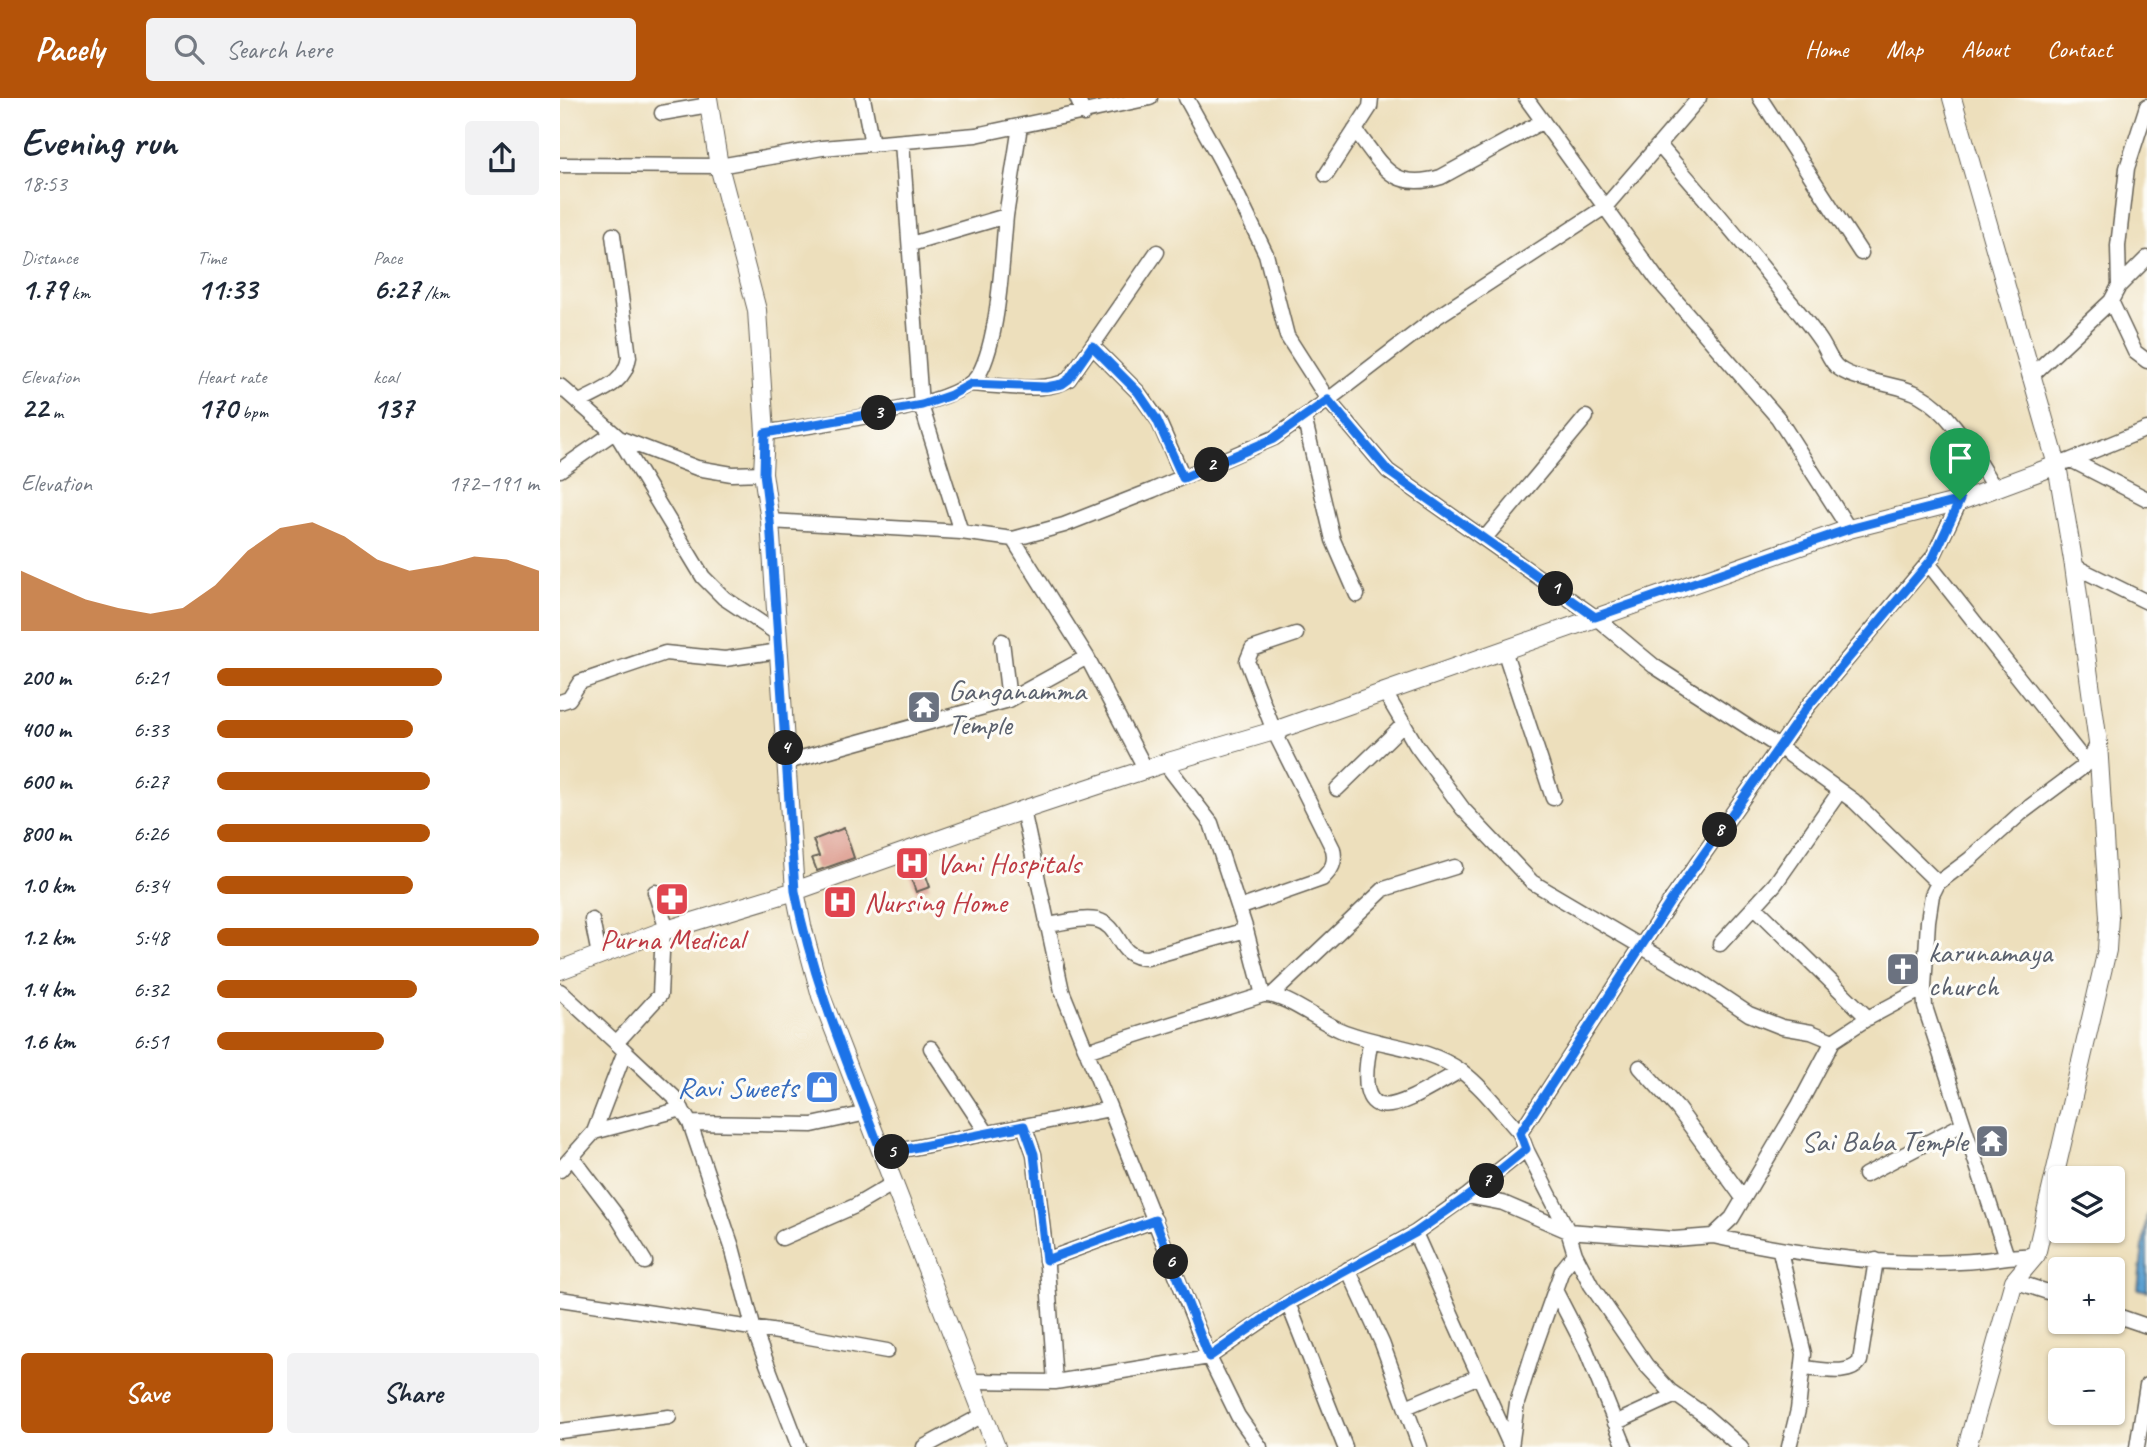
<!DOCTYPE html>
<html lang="en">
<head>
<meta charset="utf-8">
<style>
	body { margin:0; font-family:Caveat,sans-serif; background:#f2f2f3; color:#1f2937; height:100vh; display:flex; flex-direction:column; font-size:26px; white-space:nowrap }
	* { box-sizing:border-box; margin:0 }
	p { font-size:23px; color:#747a83 }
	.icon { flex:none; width:38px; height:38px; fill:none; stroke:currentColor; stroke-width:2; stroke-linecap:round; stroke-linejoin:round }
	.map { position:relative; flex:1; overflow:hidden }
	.drawer { display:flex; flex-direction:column; background:#fff; width:560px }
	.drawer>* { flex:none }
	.controls { position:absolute; left:1488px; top:1068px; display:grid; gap:14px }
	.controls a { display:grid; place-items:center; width:77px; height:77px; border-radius:7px; background:#fff; box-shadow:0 2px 5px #0004; font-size:35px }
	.pin { position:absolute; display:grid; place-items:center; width:60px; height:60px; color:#fff; margin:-72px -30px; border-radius:50% 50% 50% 0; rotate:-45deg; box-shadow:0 0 7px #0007 }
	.pin .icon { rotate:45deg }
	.km { position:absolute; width:35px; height:35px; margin:-18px; border-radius:50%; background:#222; color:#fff; font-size:19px; line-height:35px; text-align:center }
	.round { display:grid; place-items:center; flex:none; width:74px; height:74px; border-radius:7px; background:#f2f2f3 }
	.head { display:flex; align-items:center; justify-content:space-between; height:119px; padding:0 21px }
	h1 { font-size:38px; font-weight:800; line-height:52px }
	.metrics { display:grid; grid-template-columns:repeat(3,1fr); gap:10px; height:119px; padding:7px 21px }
	.metrics div { display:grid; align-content:center }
	.metrics b { font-size:30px; font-weight:800 }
	.metrics small { font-size:19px; font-weight:400 }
	.metrics p { font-size:19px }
	.chart { height:196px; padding:14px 21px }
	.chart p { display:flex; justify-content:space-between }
	.chart svg { width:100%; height:126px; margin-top:7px; fill:#b45309; opacity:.7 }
	.action { display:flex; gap:14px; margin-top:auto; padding:14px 21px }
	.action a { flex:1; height:80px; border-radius:7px; background:#b45309; color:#fff; font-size:28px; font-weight:800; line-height:80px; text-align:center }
	.action a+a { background:#f2f2f3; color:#1f2937 }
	ul { padding:0 21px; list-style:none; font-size:23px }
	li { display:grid; grid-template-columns:112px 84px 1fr; align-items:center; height:52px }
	li i { height:18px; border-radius:9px; background:#b45309 }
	header { display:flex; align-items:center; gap:42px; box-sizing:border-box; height:98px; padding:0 35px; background:#b45309; color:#fff }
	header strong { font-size:33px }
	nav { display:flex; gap:38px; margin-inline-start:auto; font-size:24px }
	.search { width:490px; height:63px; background:#f2f2f3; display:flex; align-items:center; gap:18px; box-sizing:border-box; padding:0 24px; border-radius:7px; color:#747a83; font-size:26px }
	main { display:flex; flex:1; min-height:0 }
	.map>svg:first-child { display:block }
	.water { fill:#5ca0d1; stroke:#3c5e76; stroke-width:2 }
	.building { fill:#dc9a8c }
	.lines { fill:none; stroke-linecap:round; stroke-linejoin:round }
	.minor-casing { stroke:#656054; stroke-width:17 }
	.tertiary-casing { stroke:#656054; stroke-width:20 }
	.minor { stroke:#fff; stroke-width:14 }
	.tertiary { stroke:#fff; stroke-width:18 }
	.route-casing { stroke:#fff; stroke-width:14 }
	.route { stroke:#1a73e8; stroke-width:9 }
	.labels { text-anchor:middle; stroke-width:6; stroke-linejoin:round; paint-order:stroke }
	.worship-label { font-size:30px; fill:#5b616d; stroke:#fdfcf7; text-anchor:start }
	.health-label { font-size:30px; fill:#be3a42; stroke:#fdfcf7; text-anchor:start }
	.shop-label { font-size:30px; fill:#366cbe; stroke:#fdfcf7; text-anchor:end }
</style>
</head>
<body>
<header>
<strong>Pacely</strong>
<div class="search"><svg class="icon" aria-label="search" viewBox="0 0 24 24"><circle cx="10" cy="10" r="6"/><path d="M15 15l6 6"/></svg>Search here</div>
<nav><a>Home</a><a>Map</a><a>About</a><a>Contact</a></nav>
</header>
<main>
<section class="drawer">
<div class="head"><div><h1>Evening run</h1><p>18:53</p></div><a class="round"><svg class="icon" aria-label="share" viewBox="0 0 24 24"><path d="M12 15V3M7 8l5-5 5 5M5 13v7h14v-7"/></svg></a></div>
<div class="metrics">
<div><p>Distance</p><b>1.79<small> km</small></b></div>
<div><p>Time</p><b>11:33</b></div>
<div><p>Pace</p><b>6:27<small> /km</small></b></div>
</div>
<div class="metrics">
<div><p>Elevation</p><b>22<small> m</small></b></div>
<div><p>Heart rate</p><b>170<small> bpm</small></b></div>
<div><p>kcal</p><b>137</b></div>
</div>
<div class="chart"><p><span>Elevation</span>172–191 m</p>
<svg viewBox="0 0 160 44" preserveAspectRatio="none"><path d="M0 44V23L10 28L20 33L30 36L40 38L50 36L60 28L70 16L80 8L90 6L100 11L110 19L120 23L130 21L140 18L150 19L160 23V44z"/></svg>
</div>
<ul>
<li><b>200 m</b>6:21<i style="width:70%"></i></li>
<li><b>400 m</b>6:33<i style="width:61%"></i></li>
<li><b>600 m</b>6:27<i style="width:66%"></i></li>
<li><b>800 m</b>6:26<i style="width:66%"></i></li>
<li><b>1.0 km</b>6:34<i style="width:61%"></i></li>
<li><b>1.2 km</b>5:48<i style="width:100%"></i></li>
<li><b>1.4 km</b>6:32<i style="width:62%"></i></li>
<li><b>1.6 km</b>6:51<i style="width:52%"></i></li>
</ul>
<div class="action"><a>Save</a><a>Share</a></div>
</section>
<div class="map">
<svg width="1587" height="1349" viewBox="0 0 1587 1349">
	<rect width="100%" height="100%" fill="#fdfcf7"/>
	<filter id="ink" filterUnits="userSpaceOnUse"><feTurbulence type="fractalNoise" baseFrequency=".0143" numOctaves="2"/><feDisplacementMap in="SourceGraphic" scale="14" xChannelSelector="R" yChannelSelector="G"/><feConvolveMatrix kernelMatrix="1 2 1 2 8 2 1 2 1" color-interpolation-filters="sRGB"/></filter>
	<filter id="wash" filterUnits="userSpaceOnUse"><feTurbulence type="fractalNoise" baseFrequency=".00686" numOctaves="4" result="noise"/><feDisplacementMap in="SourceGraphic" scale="28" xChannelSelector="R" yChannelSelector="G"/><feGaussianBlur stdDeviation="1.57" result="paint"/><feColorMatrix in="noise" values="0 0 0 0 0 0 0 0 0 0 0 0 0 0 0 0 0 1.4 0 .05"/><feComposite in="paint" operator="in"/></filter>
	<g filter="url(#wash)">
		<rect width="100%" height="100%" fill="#eddfbc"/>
		<path class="water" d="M1587,1115V1193L1578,1191Z"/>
		<g id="blocks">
			<path class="building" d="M284,730L294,760L257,773L252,760L259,758L253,742Z
				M360,761L370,789L356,794L346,766Z"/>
		</g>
	</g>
	<g filter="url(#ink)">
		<use href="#blocks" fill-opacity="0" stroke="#656054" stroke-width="2"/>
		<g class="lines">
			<g class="minor-casing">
				<path id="minor" d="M303,0L312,46
					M517,0L524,16
					M626,0L661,63L706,156L727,238L768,302L875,220L1045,109L1139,0
					M966,0L1097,181L1218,320L1289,431
					M1200,0L1301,155
					M102,15L149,7
					M795,32C823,67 831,94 881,79L983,23
					M342,44L361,307L401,434
					M1099,47C1141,96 1183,144 1223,195C1236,211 1251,228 1262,245C1267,253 1270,262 1276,268C1292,284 1338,284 1361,298C1394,316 1414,359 1434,389
					M0,67L159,68L262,50L416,37L590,0
					M766,77L810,9L811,0
					M446,118L460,28
					M1559,188L1587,160
					M1551,203L1575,254L1587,263
					M532,248L578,294L598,322L623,379
					M1470,279L1551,203L1559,188L1558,148L1567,70L1587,8
					M410,286C437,287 487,296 509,281L597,154
					M0,288L59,340
					M20,304C42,292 65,286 69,259L53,137
					M744,319L773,442L797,497
					M205,335C248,327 398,311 419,276C439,241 442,160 446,118L351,146
					M1511,362L1587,331
					M1497,367L1511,362L1587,401
					M0,372L53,335
					M203,375L172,376L137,370L59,340L143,479L164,500L218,536
					M210,423L401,434L453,441L504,427L593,392L714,340L768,302L828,373L1035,519L1094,568L1219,649L1294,703L1378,785
					M925,440L1026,319
					M453,441L527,559L586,672
					M1368,465L1527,666
					M1514,468L1587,504
					M944,552L993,700
					M824,593L856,647L903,711L972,784L1138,882L1189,916L1222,929L1251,934L1273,943L1239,1007L1172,1120L1153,1138L1114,1141L1008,1133L1015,1156L1031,1187L1086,1267L1110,1293L1143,1316L1181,1349
					M449,602L527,559
					M0,604L9,601L20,584L105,555L165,561L219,553
					M227,664L449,602L442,543
					M777,691L844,626
					M95,794L107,832
					M1195,809L1308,920
					M679,810L762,781C772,771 776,765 773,751L714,633L687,563L692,551L736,536
					M32,822L39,857
					M487,827C503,825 521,819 537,822C563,829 555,860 587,860L686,832
					M1160,846L1215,786L1280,693
					M1364,890L1365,909L1447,1159L1476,1157
					M0,893L65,953L34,1034L0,1072
					M713,896L824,791L895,769
					M703,897C724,895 758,923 780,932C819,949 865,947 901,973C923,989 941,1014 960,1035L1112,801L1248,608L1373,459L1400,403
					M811,942C789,1046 848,1002 900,973
					M1273,943L1308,920L1364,890L1368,823L1372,797L1378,785L1410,761L1460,716L1527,666L1538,645
					M56,945L100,897L103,833
					M371,950L427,1035
					M65,953L114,999L130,1025L172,1149L194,1232L239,1349
					M526,953L703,897L686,832L651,725L605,665
					M1080,969L1118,1011L1183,1100
					M130,1025L252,1027L307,1015
					M464,1028L474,1056L487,1168L495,1284
					M34,1034L122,1011
					M322,1056L550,1011L502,893L463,712
					M12,1059L56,1117L85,1164
					M1305,1077L1403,1026
					M907,1098L943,1105L1008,1133L966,1051
					M855,1135L951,1349
					M1153,1138C1245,1158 1354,1174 1447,1159
					M222,1140L295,1108L334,1085
					M1220,1153L1244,1256L1238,1312L1229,1349
					M486,1162L595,1122
					M788,1171L822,1245L860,1349
					M1454,1183L1500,1198
					M996,1194L1026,1252L1065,1349
					M0,1201L238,1237L327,1253
					M728,1205L785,1349
					M1552,1216L1587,1228
					M1244,1270C1260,1271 1290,1279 1300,1263L1316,1162
					M410,1283L495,1284L649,1259L550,1011
					M846,1309L919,1278
					M1055,1325L1116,1297
					M0,1333L109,1319
					M364,1349L423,1317
					M700,1349L678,1318L649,1259L728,1205L855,1135L907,1098L966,1051L960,1035
					M951,1349L957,1305L974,1251L1002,1172L1015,1156
					M1577,1349L1587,1287"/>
			</g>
			<g class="tertiary-casing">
				<path id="tertiary" d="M148,0L159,68L197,212L205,335L203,375L210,423L235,793L242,828L261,898L436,1349
					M1392,0L1497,367L1514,468L1538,645L1549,819L1547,852L1476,1157L1454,1183L1407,1349
					M0,872L103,833L235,793L463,712L605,665L714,633L1289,431L1400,403L1497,367"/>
			</g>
			<use href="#minor" class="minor"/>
			<use href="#tertiary" class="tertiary"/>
		</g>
	</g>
	<g class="lines" filter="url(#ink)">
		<g class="route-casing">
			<path id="route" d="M532,248L578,294L597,322L623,380L713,341L768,302L828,373L1035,519L1289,431L1400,402L1373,460L1248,608L1112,801L960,1035L966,1051L908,1098L855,1135L727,1205L649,1259L595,1122L486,1162L474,1056L464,1028L322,1056C289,969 253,885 235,793L210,423L204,375L205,335L362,307L391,297L411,286L486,289L502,286L509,281Z"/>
		</g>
		<use href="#route" class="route"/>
	</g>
	<defs>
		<g id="temple-square" transform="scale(1.75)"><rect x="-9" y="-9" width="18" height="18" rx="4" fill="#6b7280" stroke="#fdfcf7"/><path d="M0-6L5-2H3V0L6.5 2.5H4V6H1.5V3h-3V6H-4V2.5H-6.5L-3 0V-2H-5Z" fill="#fff"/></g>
		<g id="hospital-square" transform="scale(1.75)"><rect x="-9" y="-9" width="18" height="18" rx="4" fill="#e0444e" stroke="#fdfcf7"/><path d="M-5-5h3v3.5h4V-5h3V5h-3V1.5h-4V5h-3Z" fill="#fff"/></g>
		<g id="pharmacy-square" transform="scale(1.75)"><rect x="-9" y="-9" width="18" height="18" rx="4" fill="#e0444e" stroke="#fdfcf7"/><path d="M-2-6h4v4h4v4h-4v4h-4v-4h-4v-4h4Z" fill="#fff"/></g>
		<g id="church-square" transform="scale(1.75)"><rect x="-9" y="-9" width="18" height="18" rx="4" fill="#6b7280" stroke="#fdfcf7"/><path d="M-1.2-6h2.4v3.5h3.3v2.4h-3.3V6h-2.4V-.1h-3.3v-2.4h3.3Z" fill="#fff"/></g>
		<g id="shop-square" transform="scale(1.75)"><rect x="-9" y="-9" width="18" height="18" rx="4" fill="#3f7fe0" stroke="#fdfcf7"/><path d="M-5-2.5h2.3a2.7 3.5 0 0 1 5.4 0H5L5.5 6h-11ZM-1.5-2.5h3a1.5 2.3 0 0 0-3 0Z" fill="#fff"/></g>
	</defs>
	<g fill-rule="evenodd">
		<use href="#temple-square" x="364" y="609"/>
		<use href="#hospital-square" x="352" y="765"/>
		<use href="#pharmacy-square" x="112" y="801"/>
		<use href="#hospital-square" x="280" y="804"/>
		<use href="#church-square" x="1343" y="871"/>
		<use href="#shop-square" x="262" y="989"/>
		<use href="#temple-square" x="1432" y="1043"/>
	</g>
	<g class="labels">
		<g class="worship-label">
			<text x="388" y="602">Ganganamma<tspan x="388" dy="34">Temple</tspan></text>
			<text x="1368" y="864">karunamaya<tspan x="1368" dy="34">church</tspan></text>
			<text x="1408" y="1053" text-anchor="end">Sai Baba Temple</text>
		</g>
		<g class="health-label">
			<text x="376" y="775">Vani Hospitals</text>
			<text x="304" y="814">Nursing Home</text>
			<text x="112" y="851" text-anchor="middle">Purna Medical</text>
		</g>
		<g class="shop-label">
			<text x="238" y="999">Ravi Sweets</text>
		</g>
	</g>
</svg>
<div class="controls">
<a><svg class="icon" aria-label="layers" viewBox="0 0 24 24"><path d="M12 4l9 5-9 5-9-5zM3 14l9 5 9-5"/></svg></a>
<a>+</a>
<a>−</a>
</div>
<div class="pin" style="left:1400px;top:402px;background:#1e9e55"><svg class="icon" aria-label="arrive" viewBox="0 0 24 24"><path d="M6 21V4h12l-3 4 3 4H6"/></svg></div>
<b class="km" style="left:996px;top:491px">1</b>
<b class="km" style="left:652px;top:367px">2</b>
<b class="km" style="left:319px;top:315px">3</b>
<b class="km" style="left:226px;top:650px">4</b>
<b class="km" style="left:332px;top:1054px">5</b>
<b class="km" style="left:611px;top:1164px">6</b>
<b class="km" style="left:927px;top:1083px">7</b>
<b class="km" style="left:1160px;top:732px">8</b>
</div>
</main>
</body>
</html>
